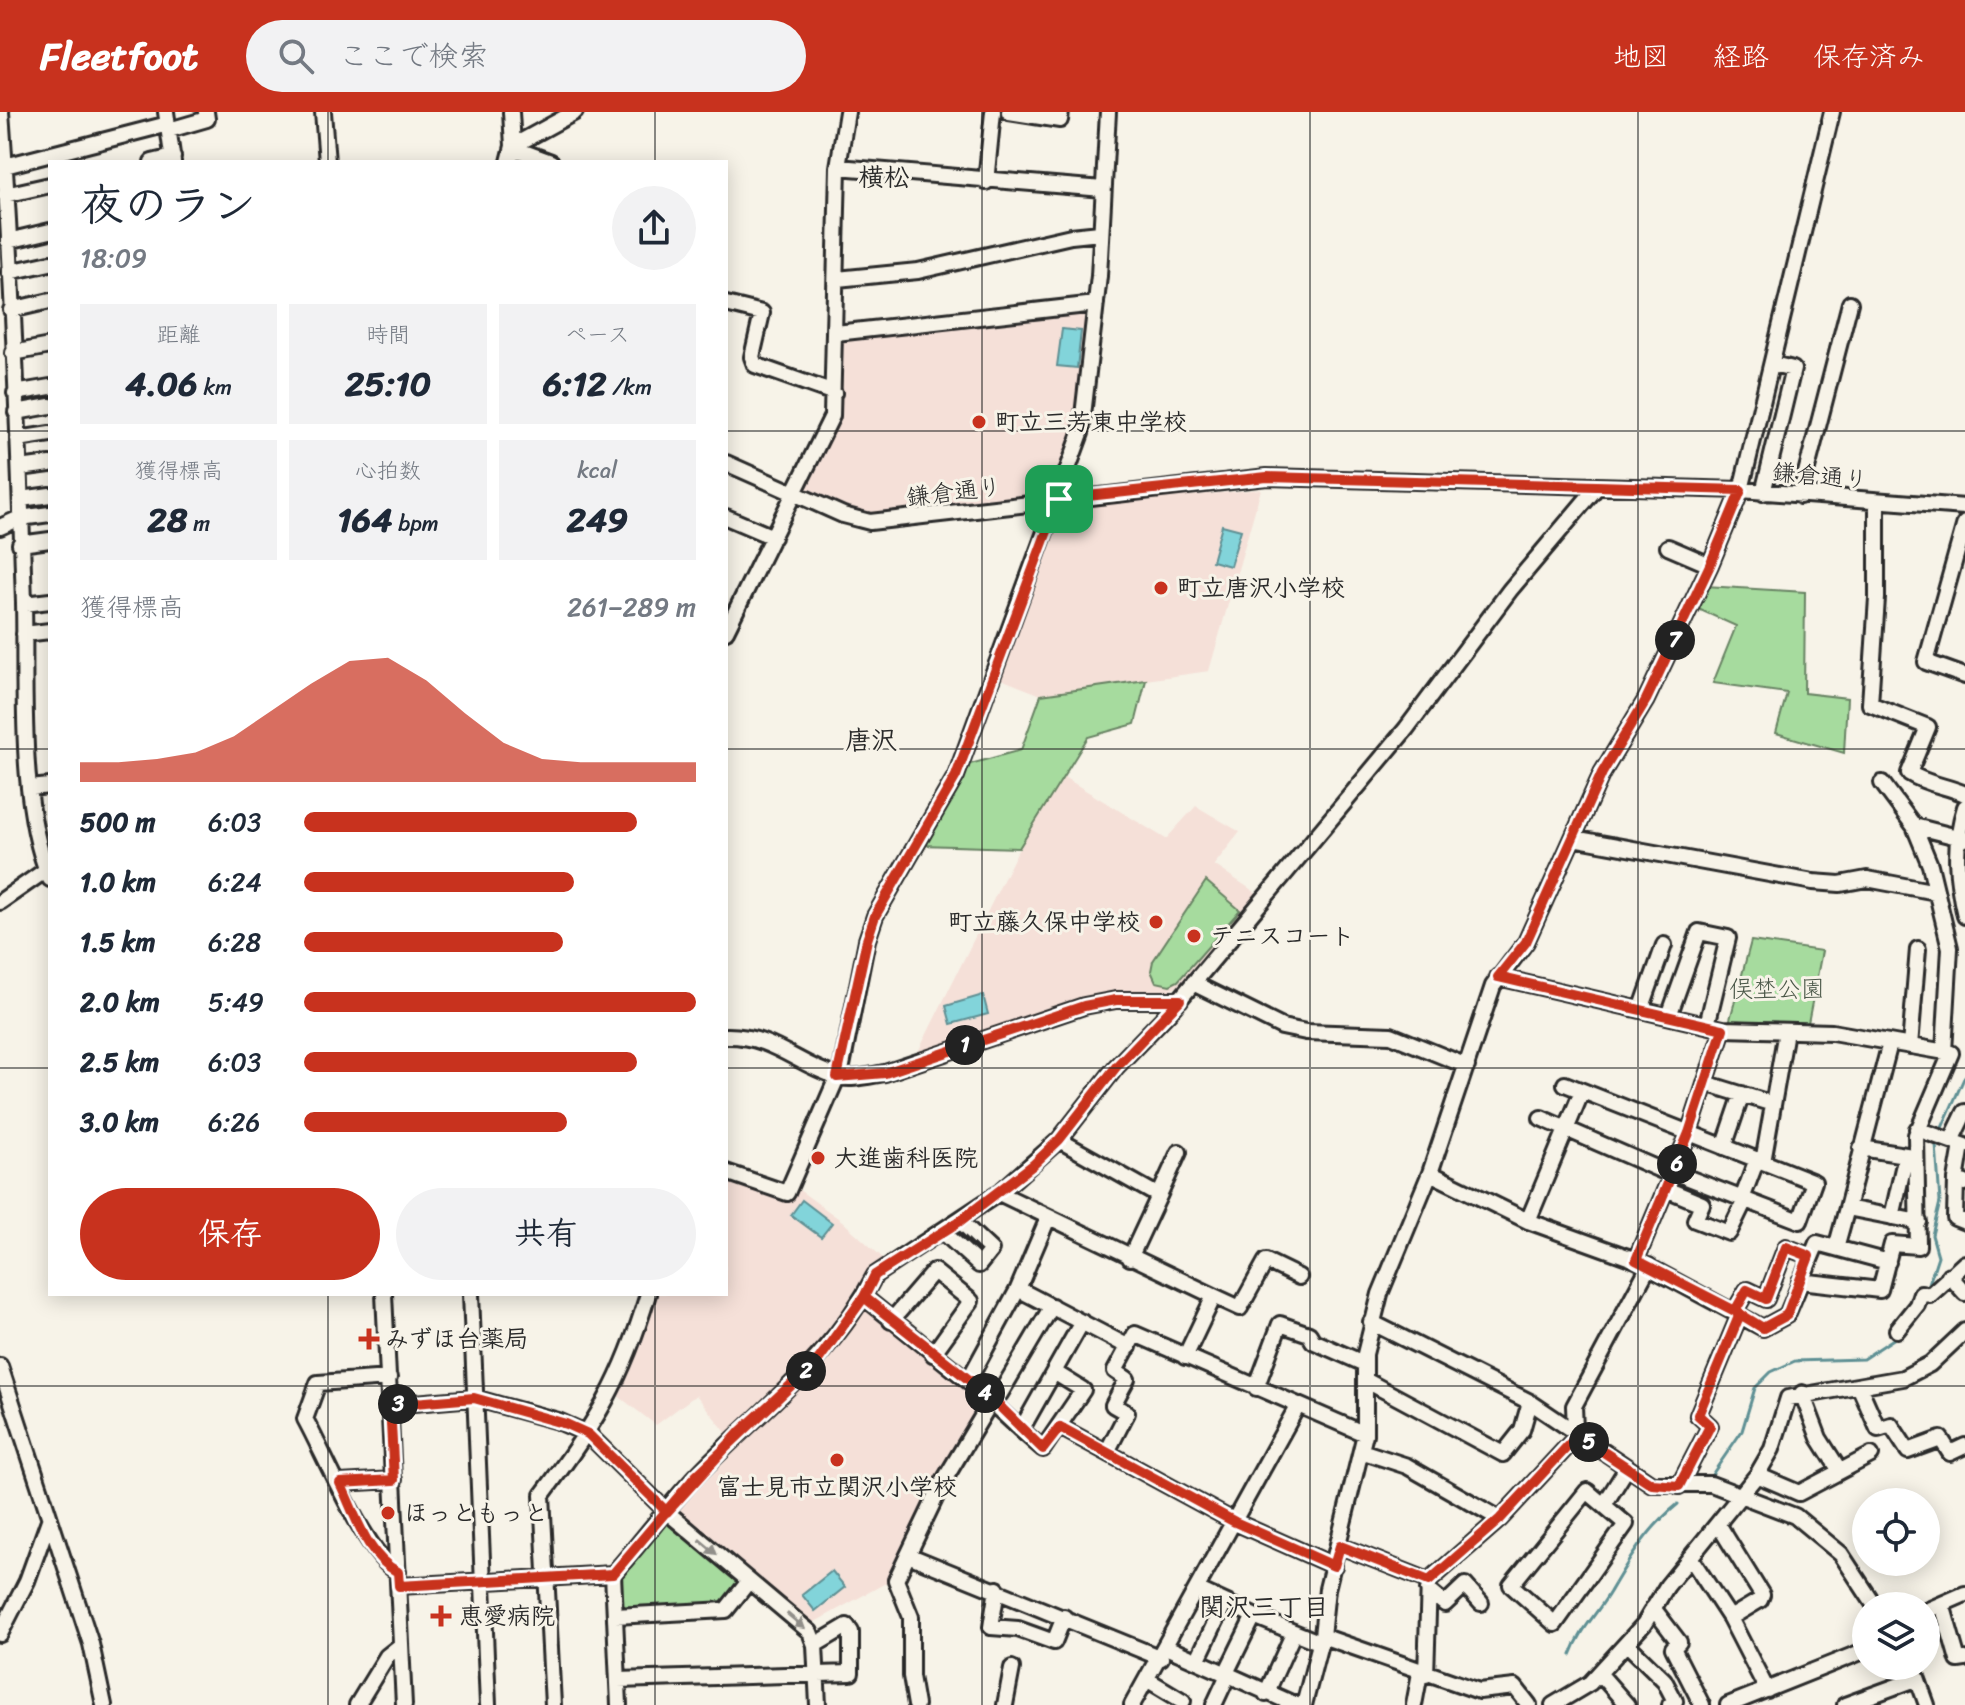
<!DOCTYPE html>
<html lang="ja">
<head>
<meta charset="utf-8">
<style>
	body { margin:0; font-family:Sriracha,"Klee One",sans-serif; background:#f2f2f3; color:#1f2937; height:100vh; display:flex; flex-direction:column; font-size:30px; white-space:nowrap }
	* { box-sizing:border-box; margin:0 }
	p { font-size:26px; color:#747a83 }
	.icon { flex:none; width:44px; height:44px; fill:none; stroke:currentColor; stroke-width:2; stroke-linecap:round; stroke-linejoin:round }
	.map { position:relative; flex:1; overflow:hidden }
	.drawer { position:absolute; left:48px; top:48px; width:680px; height:1136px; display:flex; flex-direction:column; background:#fff; border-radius:0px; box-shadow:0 4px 20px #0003 }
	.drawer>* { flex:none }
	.controls { position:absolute; left:1852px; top:1376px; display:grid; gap:16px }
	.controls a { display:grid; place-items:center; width:88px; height:88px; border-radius:50%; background:#fff; box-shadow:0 4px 20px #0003; font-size:40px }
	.pin { position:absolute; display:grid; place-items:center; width:68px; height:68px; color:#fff; margin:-34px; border-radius:16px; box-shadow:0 4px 12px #0006 }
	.km { position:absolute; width:40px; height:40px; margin:-20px; border-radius:50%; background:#222; color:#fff; font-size:22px; line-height:40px; text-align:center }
	.round { display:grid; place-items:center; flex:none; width:84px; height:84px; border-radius:42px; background:#f2f2f3 }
	.summary { display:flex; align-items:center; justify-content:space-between; height:136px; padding:0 32px }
	h1 { font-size:44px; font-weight:800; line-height:60px }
	.figures { display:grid; grid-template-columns:repeat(3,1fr); gap:12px; height:136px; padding:8px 32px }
	.figures div { display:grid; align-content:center; border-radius:0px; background:#f2f2f3; text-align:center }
	.figures b { font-size:34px; font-weight:800 }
	.figures small { font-size:22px; font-weight:400 }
	.figures p { font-size:22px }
	.chart { height:224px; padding:16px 32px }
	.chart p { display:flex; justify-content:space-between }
	.chart svg { width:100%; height:144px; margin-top:8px; fill:#c8321e; opacity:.7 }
	.primary-button { display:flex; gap:16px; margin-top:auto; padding:16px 32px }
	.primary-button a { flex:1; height:92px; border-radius:48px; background:#c8321e; color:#fff; font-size:32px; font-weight:800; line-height:92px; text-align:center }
	.primary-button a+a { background:#f2f2f3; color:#1f2937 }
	ul { padding:0 32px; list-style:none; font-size:26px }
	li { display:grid; grid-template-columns:128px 96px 1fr; align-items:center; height:60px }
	li i { height:20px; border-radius:10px; background:#c8321e }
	header { display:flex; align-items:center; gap:48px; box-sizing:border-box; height:112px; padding:0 40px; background:#c8321e; color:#fff }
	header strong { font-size:38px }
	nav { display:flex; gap:44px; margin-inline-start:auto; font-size:28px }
	.search { width:560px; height:72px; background:#f2f2f3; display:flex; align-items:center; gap:20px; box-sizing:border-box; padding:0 28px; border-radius:44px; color:#747a83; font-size:30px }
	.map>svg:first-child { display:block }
	.built { fill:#f5e0d8 }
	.green { fill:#a6db9e; stroke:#688364; stroke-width:2 }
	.water { fill:#82d4da; stroke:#5f9094; stroke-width:2 }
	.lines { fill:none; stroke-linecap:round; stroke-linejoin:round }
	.stream { stroke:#5f9094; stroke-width:3 }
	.minor-casing { stroke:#2b2b2b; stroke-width:20 }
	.minor { stroke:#f7f3e8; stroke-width:14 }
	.oneway { fill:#918f8a }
	.route-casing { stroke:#fff; stroke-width:16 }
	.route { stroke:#c8321e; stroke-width:10 }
	.grid { fill:none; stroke:#2b2b2b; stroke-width:2; stroke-opacity:0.55 }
	.poi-dot { fill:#c8321e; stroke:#f7f3e8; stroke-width:3 }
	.labels { text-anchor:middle; stroke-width:6; stroke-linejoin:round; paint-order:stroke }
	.poi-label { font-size:24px; font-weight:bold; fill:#2b2b2b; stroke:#f7f3e8; text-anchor:start }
	.street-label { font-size:24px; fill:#2b2b2b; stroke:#f7f3e8 }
	.park-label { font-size:24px; fill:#4a5748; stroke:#f7f3e8 }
	.neighbourhood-label { font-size:26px; font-weight:bold; fill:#2b2b2b; stroke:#f7f3e8 }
</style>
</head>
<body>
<header>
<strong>Fleetfoot</strong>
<div class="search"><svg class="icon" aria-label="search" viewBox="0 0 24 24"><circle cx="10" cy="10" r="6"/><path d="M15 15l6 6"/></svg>ここで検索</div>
<nav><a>地図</a><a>経路</a><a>保存済み</a></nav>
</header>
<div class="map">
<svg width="1965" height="1593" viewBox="0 0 1965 1593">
	<rect width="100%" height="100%" fill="#f7f3e8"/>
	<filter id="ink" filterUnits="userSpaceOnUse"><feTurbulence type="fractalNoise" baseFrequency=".0125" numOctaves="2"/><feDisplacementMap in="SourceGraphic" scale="16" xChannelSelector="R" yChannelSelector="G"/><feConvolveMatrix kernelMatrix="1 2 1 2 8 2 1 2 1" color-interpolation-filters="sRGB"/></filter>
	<g filter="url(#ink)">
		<path class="built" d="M1088,196L1093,200L1082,298L1054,383L867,404L810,383L806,374L839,307L842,230L847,225Z
			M1261,377L1209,559L1041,583L996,565L1062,396Z
			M1062,664L1166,727L1196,694L1240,720L1214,753L1258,782L1180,873L1167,880L1110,881L1088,885L918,940L1019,736Z
			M726,1064L789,1089L795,1075L842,1109L884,1147L870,1160L814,1243L729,1324L696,1283L656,1313L617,1283L654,1182H726Z
			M863,1196L981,1287L983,1292L893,1467L813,1511L675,1404V1400L822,1252Z"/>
		<path class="green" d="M1705,474L1805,480L1804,581L1847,586L1844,641L1776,621L1787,581L1713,571L1736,514L1696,496Z
			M1146,568L1135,612L1088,625L1019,736L921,733L963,654L1021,638L1041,583Z
			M1206,769L1240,798L1178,869L1170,873L1156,870L1151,859L1153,849Z
			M1751,829L1822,839L1807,916L1729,911Z
			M666,1407L745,1468L723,1494L619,1497V1463Z"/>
		<path class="water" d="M1062,217L1081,219L1077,256L1057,254Z
			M1222,413L1241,418L1230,454L1212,449Z
			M983,883L988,902L951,912L946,894Z
			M802,1088L832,1111L821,1125L791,1103Z
			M832,1459L845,1475L815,1499L802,1483Z"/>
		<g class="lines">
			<path class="stream" d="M1941,1018L1965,964
				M1927,1178L1938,1144L1932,1123L1940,1090L1936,1033
				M1709,1367L1742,1319L1755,1276L1771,1260L1795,1249L1863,1247L1898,1224
				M821,1533L824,1557
				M1571,1543C1580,1518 1597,1502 1610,1480C1630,1446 1647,1417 1678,1392
				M824,1565V1581"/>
			<g class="minor-casing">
				<path id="minor" d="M1,0C13,163 19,328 24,491C26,576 18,690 50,767
					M166,0L173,50
					M323,0L327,50
					M1009,0L1060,8L1061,0
					M169,18L207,7L206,0
					M513,34L575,0
					M513,36L551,50
					M152,50L173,45
					M509,50L513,34L511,0
					M5,54L168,12
					M838,55L1103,77
					M986,70L993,0
					M5,83L50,73
					M8,129L50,119
					M9,160L50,151
					M837,167L918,159L1071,124L1100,121
					M726,192L762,201L752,245L755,253L834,281
					M11,198L50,189
					M836,221L1096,192
					M13,241L50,234
					M15,281L50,275
					M16,300L50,294
					M18,327L50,322
					M726,351L843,403L870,410L1267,365L1741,378L1965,395
					M20,356L50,352
					M1763,381L1793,257L1773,252
					M1800,384L1850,191
					M21,387L50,383
					M1877,390V486L1870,592L1928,615L1909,661C1928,673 1944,673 1965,682
					M726,405L773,425
					M1965,411L1926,550L1965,564
					M0,415L20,406L50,402
					M20,432L50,428
					M1668,435L1710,453
					M24,492L50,489
					M726,519L832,304L838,55L847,0
					M24,522L50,519
					M1882,671L1914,714
					M30,676L50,674
					M1965,695C1953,733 1956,765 1965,804
					M1573,726L1813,770L1840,772L1867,767L1936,780
					M0,790L46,758
					M1498,865L1723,917L1832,920L1951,941L1916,1023L1918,1134L1892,1132L1880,1178L1800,1169
					M1193,871L1282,915L1306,920L1391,923L1467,954
					M1641,898L1664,833
					M1669,904L1699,820L1728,826L1707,913
					M726,924C772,923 796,952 836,964C850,969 871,963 885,961L1084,894L1116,888H1180
					M1890,931L1847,1096L1919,1110
					M1910,934L1918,837
					M1944,940L1950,836L1930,753L1914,714L1965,727
					M1705,971L1773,992
					M1565,972L1814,1070L1800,1109L1673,1060
					M1541,1006L1672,1063
					M1917,1017L1965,1034
					M1059,1028L1159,1084L1130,1146
					M1951,1029L1965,1000
					M1724,1035L1742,982
					M1861,1036L1912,1044
					M1763,1050L1786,919
					M726,1060L787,1081L842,954L867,828L875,804L956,664L1081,321L1099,164L1108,0
					M1430,1061L1528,1109L1636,1148L1763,1216L1787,1203L1817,1131L1888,1150
					M1956,1068L1962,1033
					M1965,1071L1956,1068L1955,1106L1965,1110
					M1666,1077L1702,1092L1695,1108L1729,1121L1745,1088
					M999,1081L1214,1184L1185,1245
					M1159,1084L1179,1040
					M1742,1087L1757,1047
					M1892,1105L1906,1043
					M1528,1109L1582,979
					M942,1119L979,1153L991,1138L960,1109
					M1836,1136L1847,1096
					M1636,1148L1689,1021L1723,917
					M1949,1163L1965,1181
					M1018,1177L1048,1106
					M384,1182L404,1593
					M471,1182L488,1593
					M1214,1184L1240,1196L1266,1149L1299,1165
					M864,1185L992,1288L943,1370L896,1468L911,1505V1564L916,1593
					M1735,1199L1747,1178L1766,1187L1786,1135L1809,1144
					M891,1209L934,1159L971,1189L933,1242
					M1371,1210L1530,1290L1652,1372H1711L1795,1404L1841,1442L1875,1494
					M1897,1218L1917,1193L1921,1181L1930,1183L1965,1151
					M0,1254L91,1532L104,1593
					M389,1266L318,1271L305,1307C325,1343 366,1444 398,1460
					M1365,1268L1503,1342L1522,1318L1530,1290
					M968,1269L1018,1177L1129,1235
					M1859,1274L1878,1317L1891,1313L1908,1339L1941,1327L1950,1341L1965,1334
					M1256,1276L1280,1212L1309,1222L1313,1229L1365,1252
					M1802,1281L1819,1326L1840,1359
					M992,1288L1000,1282L1052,1194
					M991,1290L1021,1318L1082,1210
					M390,1293L474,1286L558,1309L588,1322L667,1400L810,1520L815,1533L818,1593
					M1060,1315L1235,1410L1334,1454
					M1021,1318L1043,1337L1083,1278L1054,1260
					M1575,1318L1574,1294L1649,1154
					M1361,1339L1407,1354L1500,1407L1578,1323
					M1107,1340L1127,1301L1113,1293L1127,1267L1115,1259L1135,1222L1365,1322
					M1757,1363L1799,1381L1871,1343
					M340,1371L394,1368
					M1679,1374L1710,1314L1698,1303L1740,1202
					M1587,1379L1626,1412L1555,1512L1511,1473Z
					M1604,1393L1627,1356
					M1718,1412L1762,1483L1760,1488L1730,1506
					M1340,1434L1429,1469
					M908,1443L1161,1546
					M1690,1445L1730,1506L1767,1578
					M399,1474L613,1462
					M997,1477L991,1515L1018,1517L1054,1530L1064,1505
					M1197,1477L1225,1490
					M1428,1478L1445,1492L1465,1473L1481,1491
					M1942,1492L1958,1548L1965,1547
					M1653,1496L1679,1530L1673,1536L1702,1593
					M1926,1499L1965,1482
					M615,1504L726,1498L749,1469
					M1254,1504L1321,1531
					M0,1522L27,1469L49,1408
					M1322,1524L1479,1579L1515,1575L1529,1593
					M1627,1532L1664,1568L1675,1589L1670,1593
					M1166,1535L1296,1593
					M1197,1549L1225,1490L1254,1504L1225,1563
					M1913,1554L1927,1593
					M1599,1561L1627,1593
					M1426,1563L1429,1469L1500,1407
					M618,1568L851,1561V1520L847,1514L815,1533
					M1148,1568L1183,1589
					M1266,1582L1294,1520
					M357,1593L387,1544L401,1533
					M553,1593L542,1383C596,1311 622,1269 648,1182
					M619,1593L613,1462C644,1427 672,1388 705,1355C766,1294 835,1242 875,1163L999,1081L1059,1028L1116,955L1170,899L1406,617L1510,478L1597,375
					M1005,1593L1012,1556
					M1132,1593L1297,1295
					M1214,1593L1227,1565
					M1304,1593L1322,1524L1327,1477L1365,1322V1242L1380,1182L1430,1061L1493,874L1526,830L1602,661L1646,588L1710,453L1741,378L1832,0
					M1414,1593L1420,1561
					M1553,1593L1590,1571L1644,1512L1667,1474L1757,1363L1772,1337L1788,1286L1903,1266L1930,1252L1965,1219
					M1728,1593L1866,1538
					M1845,1593L1916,1567"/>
			</g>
			<use href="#minor" class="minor"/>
		</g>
		<defs><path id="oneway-solid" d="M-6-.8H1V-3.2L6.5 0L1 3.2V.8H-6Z" transform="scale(2)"/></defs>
		<g class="oneway">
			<use href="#oneway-solid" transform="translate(708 1435) rotate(40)"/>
			<use href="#oneway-solid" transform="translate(796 1509) rotate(40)"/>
		</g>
	</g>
	<g class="lines" filter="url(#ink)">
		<g class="route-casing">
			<path id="route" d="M1059,387L956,664L875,804L867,828L837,965L885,961L1084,894L1116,888H1180L1116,955L1059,1028L1033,1053L960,1109L875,1163L864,1185L819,1247L697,1363L613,1462L399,1474L398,1460C366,1444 355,1401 340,1371L394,1368L390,1293L474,1286L566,1312L588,1322L667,1400L740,1320L819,1247L864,1185L987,1282L1043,1337L1060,1315L1235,1410L1334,1454L1340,1434L1429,1469L1500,1407L1578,1323L1652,1372L1679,1374L1710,1314L1698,1303L1740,1202L1763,1216L1787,1203L1809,1144L1786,1135L1766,1187L1747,1178L1735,1199L1636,1148L1689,1021L1723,917L1498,865L1526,830L1602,661L1646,588L1710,453L1741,378L1267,365L1059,387"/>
		</g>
		<use href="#route" class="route"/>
	</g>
	<path class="grid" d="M328,0V50M655,0V50M982,0V1593M1310,0V1593M1638,0V1593M0,319H50M726,319H1965M0,637H50M726,637H1965M0,956H50M726,956H1965M328,1182V1593M655,1182V1593M0,1274H1965"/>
	<g class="poi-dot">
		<circle cx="979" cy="310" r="8"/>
		<circle cx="1161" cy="476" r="8"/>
		<circle cx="1156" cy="810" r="8"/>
		<circle cx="1194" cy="824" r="8"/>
		<circle cx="818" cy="1046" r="8"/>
		<path d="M365 1215h8v8h8v8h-8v8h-8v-8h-8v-8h8z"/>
		<circle cx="837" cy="1348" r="8"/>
		<circle cx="388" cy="1401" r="8"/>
		<path d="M437 1492h8v8h8v8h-8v8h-8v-8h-8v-8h8z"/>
	</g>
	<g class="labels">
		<g class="poi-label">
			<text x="995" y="318">町立三芳東中学校</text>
			<text x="1177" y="484">町立唐沢小学校</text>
			<text x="1140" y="818" text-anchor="end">町立藤久保中学校</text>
			<text x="1210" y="832">テニスコート</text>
			<text x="834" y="1054">大進歯科医院</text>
			<text x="385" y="1235">みずほ台薬局</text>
			<text x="837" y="1383" text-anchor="middle">富士見市立関沢小学校</text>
			<text x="404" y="1409">ほっともっと</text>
			<text x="459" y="1512">恵愛病院</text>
		</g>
		<g class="street-label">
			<text transform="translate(1820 364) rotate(5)" y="8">鎌倉通り</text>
			<text transform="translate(954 380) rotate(-7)" y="8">鎌倉通り</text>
		</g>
		<g class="park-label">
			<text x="1777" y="885">俣埜公園</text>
		</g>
		<g class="neighbourhood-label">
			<text x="884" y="74">横松</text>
			<text x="871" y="637">唐沢</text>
			<text x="1264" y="1504">関沢三丁目</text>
		</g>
	</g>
</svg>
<div class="controls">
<a><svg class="icon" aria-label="locate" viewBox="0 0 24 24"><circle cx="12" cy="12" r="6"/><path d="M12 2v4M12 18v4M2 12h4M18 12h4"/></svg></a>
<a><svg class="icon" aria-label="layers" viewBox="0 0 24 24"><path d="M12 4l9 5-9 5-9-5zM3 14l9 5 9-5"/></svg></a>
</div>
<div class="pin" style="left:1059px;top:387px;background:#1e9e55"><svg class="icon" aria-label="arrive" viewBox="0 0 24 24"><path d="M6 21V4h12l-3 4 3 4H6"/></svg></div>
<b class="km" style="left:965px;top:933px">1</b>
<b class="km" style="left:806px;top:1259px">2</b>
<b class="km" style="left:398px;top:1292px">3</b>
<b class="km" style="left:985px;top:1281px">4</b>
<b class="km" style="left:1589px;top:1330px">5</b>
<b class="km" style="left:1677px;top:1052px">6</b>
<b class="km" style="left:1675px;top:528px">7</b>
<section class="drawer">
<div class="summary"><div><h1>夜のラン</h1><p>18:09</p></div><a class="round"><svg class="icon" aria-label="share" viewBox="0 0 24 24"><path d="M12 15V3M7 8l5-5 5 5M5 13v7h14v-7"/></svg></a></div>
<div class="figures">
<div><p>距離</p><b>4.06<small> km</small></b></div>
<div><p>時間</p><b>25:10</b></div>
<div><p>ペース</p><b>6:12<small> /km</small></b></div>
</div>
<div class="figures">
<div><p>獲得標高</p><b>28<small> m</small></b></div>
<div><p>心拍数</p><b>164<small> bpm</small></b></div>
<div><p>kcal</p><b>249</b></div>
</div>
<div class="chart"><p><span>獲得標高</span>261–289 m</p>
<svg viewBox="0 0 160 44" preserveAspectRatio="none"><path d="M0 44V38L10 38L20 37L30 35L40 30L50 22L60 14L70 7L80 6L90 13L100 23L110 32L120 37L130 38L140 38L150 38L160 38V44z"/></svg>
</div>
<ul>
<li><b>500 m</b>6:03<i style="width:85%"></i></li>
<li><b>1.0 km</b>6:24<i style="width:69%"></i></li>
<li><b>1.5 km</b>6:28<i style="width:66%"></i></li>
<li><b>2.0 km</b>5:49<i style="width:100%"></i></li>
<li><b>2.5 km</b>6:03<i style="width:85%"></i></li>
<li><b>3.0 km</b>6:26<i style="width:67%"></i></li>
</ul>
<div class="primary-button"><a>保存</a><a>共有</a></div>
</section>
</div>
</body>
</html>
